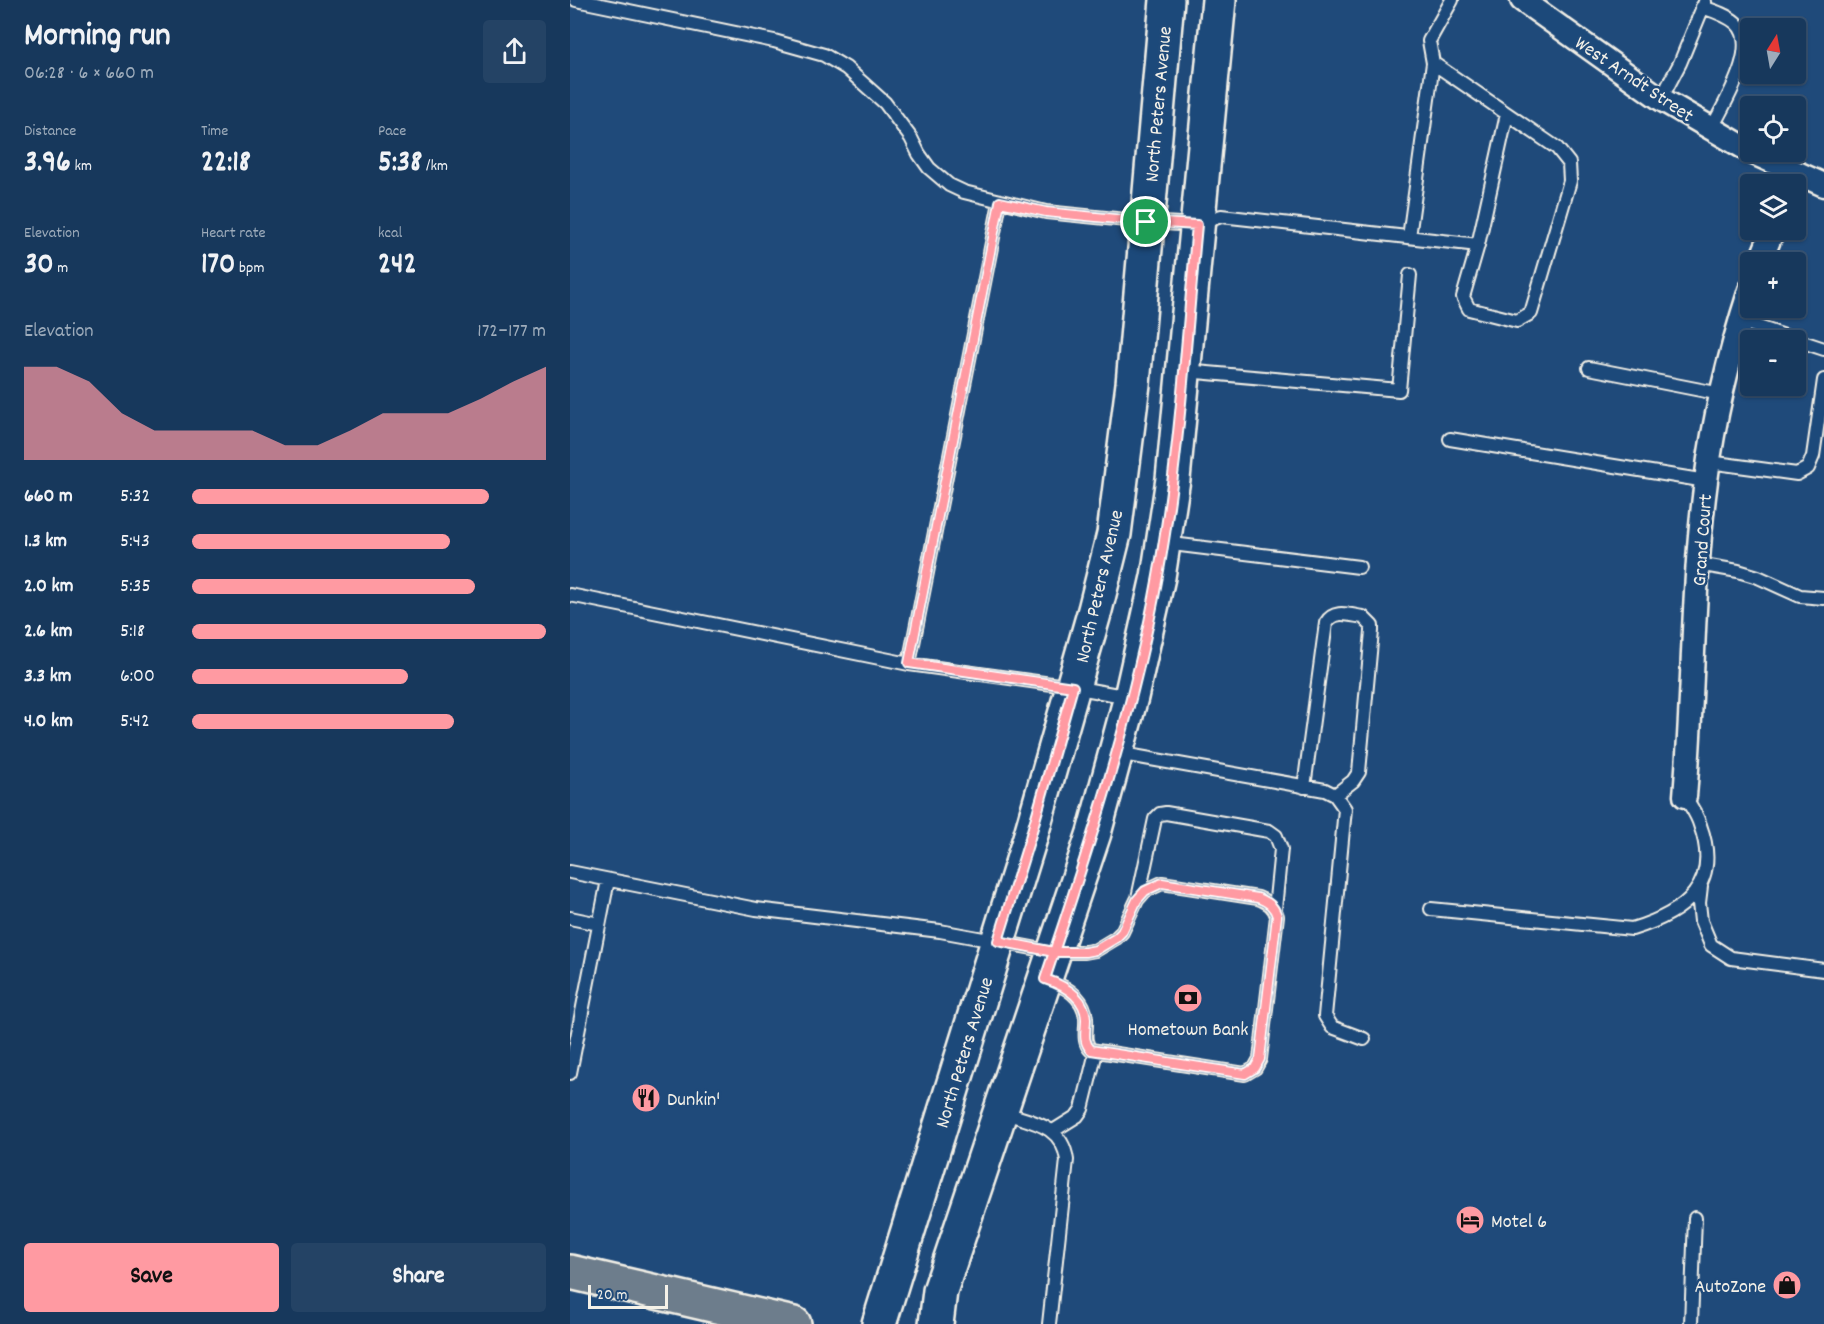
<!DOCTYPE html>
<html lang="en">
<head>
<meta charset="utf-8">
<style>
	body { margin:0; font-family:Dekko,sans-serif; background:#244365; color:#f1f3f6; height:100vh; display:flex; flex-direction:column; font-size:22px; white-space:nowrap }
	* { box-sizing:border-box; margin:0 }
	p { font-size:20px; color:#9eacbb }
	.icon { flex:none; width:33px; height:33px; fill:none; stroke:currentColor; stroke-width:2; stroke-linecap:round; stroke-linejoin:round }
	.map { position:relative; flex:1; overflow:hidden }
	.side { display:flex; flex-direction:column; background:#17385c; width:570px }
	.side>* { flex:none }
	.needle { width:39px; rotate:11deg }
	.controls { position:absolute; left:1170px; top:18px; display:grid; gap:12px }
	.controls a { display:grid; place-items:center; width:66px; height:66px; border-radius:6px; background:#17385c; box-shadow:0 2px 4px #0004,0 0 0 2px #365272; font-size:30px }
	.scale { position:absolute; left:18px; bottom:15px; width:80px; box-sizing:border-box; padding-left:6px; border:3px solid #f4f1e8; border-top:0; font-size:16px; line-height:21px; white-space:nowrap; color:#f4f1e8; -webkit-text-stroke:4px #1f4a7a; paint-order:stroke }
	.pin { position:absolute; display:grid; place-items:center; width:51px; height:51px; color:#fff; margin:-26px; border:3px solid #fff; border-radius:50%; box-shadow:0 2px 6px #0007 }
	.round { display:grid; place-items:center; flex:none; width:63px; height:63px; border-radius:6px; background:#244365 }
	.head { display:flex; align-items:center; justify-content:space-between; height:102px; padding:0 24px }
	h1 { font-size:33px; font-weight:800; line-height:45px }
	.metrics { display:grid; grid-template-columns:repeat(3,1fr); gap:9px; height:102px; padding:6px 24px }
	.metrics div { display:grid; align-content:center }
	.metrics b { font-size:30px; font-weight:800 }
	.metrics small { font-size:16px; font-weight:400 }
	.metrics p { font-size:16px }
	.chart { height:168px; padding:12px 24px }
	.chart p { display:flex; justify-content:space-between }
	.chart svg { width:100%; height:108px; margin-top:6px; fill:#ff9aa2; opacity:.7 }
	.action { display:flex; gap:12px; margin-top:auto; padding:12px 24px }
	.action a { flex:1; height:69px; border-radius:6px; background:#ff9aa2; color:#111; font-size:24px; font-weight:800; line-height:69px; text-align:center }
	.action a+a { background:#244365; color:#f1f3f6 }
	ul { padding:0 24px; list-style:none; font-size:20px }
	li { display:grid; grid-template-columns:96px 72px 1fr; align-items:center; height:45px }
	li i { height:15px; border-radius:8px; background:#ff9aa2 }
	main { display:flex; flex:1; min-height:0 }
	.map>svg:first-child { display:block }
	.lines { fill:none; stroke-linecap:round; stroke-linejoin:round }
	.service-casing { stroke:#f4f1e8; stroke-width:16 }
	.minor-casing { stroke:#f4f1e8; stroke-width:27 }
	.secondary-casing { stroke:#f4f1e8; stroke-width:38 }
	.primary-casing { stroke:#f4f1e8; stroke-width:38 }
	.service { stroke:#1f4a7a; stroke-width:12 }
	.minor { stroke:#1f4a7a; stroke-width:22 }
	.secondary { stroke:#1f4a7a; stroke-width:33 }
	.primary { stroke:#6d7d8c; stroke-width:33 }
	.route-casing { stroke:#fff; stroke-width:12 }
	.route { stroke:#ff9aa2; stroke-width:8 }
	.labels { text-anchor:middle; stroke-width:5; stroke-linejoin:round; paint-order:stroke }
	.street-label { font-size:20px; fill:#f4f1e8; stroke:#1f4a7a }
	.poi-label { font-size:20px; fill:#f4f1e8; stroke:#1f4a7a; text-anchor:start }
</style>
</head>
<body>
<main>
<section class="side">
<div class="head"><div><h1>Morning run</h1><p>06:28 · 6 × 660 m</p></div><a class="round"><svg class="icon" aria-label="share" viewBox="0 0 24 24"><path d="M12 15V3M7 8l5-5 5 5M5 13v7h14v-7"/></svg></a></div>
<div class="metrics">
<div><p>Distance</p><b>3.96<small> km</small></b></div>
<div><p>Time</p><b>22:18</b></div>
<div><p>Pace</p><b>5:38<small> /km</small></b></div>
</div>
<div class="metrics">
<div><p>Elevation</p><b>30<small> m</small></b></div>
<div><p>Heart rate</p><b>170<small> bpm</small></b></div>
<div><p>kcal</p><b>242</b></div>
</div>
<div class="chart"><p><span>Elevation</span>172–177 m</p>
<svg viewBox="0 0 160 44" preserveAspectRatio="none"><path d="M0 44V6L10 6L20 12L30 25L40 32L50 32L60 32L70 32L80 38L90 38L100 32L110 25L120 25L130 25L140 19L150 12L160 6V44z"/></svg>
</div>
<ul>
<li><b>660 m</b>5:32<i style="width:84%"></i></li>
<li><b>1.3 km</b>5:43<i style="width:73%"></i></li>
<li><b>2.0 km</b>5:35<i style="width:80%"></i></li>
<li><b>2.6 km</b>5:18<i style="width:100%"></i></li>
<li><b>3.3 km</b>6:00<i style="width:61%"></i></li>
<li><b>4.0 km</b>5:42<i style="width:74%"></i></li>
</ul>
<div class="action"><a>Save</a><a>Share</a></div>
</section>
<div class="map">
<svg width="1254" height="1324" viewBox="0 0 1254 1324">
	<rect width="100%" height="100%" fill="#1f4a7a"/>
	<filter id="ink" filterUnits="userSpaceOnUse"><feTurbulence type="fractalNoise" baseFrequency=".0167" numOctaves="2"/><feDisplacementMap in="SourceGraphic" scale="12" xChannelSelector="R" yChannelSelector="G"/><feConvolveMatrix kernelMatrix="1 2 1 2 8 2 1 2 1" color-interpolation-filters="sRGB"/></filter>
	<g filter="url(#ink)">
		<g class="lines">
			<g class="service-casing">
				<path id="service" d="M6,0L204,41L254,55L276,68L315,103L341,138L349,154L359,168L379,185L394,192L476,212L576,222L627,225L651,216L908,245L893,297L899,309L947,321L961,313L1000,181L999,163L987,148L863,63L859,41L882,0
					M1132,7C1144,11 1157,15 1166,23C1192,46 1153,105 1141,130
					M1091,99L1110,63L1135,2
					M839,237L863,63
					M908,245L937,114
					M1170,321L1254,349
					M1019,368L1151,394
					M615,371L829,390L840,275
					M880,439L1136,481
					M1139,462L1227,474L1238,468L1243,456L1254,380
					M594,543L789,567
					M1128,564L1168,571L1188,577L1230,596L1254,598
					M0,595L339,664L503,687L559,697
					M339,664L430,202
					M547,753L755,790L765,795L775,809L755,1016L762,1027L794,1039
					M734,787L756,623C764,609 779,615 793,617L802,626V631L789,772L783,781L765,795
					M0,872L186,909L370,931L484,952H515L526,950L546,938L552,932L567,900L575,891L592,883L688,898C698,902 704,906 707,916L690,1059L685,1068L675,1074L521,1050C512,1041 517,1030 516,1018C514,996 495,986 477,980
					M1131,886L1129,903L1131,921L1141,945L1161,958L1254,970
					M568,898L585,819L590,814L596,813L699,831L706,836L711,849L705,909
					M861,909L1062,929C1115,913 1152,885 1130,825C1127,814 1120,806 1115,796
					M0,918L29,924
					M0,1073L38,880
					M432,1112C461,1122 492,1124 497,1160L479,1324
					M483,1131L507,1116L512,1109L526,1052
					M1121,1324L1125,1218"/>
			</g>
			<g class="minor-casing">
				<path id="minor" d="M952,0L1091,99L1180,151
					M1181,152L1254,185
					M1190,262L1203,230
					M1115,796C1124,691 1122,585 1136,481C1144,416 1160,352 1180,290"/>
			</g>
			<g class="secondary-casing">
				<path id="secondary" d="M309,1324L460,838L525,610L544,534L563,384L597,0
					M366,1324L370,1291L524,833L561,697L588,577L603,479L649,0"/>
			</g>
			<g class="primary-casing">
				<path id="primary" d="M0,1272L224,1324"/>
			</g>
			<use href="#service" class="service"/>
			<use href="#minor" class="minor"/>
			<use href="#secondary" class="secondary"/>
			<use href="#primary" class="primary"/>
		</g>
	</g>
	<g class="lines" filter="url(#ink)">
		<g class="route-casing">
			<path id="route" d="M576,222L476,212L430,202L339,663L503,687L460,838L428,941L484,952L475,979C493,985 515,996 516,1019C516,1031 512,1041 521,1050L675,1074L685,1068L690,1059L707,916C704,906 698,902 688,898L592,883L575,891L567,900L552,932L546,938L526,950L515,952H484C525,829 565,704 588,576C609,460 616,342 627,225L576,222"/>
		</g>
		<use href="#route" class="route"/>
	</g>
	<defs>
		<g id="bank-disc" transform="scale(1.5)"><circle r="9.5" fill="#ff9aa2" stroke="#1f4a7a"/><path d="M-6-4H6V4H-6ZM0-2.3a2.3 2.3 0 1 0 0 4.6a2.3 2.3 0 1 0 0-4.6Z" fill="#111"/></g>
		<g id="restaurant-disc" transform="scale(1.5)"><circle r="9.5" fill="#ff9aa2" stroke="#1f4a7a"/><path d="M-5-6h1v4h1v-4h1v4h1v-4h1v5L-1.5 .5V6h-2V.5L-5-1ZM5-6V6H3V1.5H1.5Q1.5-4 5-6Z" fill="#111"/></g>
		<g id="hotel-disc" transform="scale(1.5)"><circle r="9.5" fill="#ff9aa2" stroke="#1f4a7a"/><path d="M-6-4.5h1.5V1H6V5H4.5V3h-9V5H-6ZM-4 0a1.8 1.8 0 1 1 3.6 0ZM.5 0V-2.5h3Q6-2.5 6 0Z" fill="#111"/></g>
		<g id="shop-disc" transform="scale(1.5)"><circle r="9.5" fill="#ff9aa2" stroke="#1f4a7a"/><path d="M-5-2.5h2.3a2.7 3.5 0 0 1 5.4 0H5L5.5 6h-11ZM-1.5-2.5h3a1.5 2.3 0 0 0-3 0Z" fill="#111"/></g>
	</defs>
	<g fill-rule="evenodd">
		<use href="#bank-disc" x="618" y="998"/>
		<use href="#restaurant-disc" x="76" y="1098"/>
		<use href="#hotel-disc" x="900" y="1220"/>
		<use href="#shop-disc" x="1217" y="1285"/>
	</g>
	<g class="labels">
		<g class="street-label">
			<text transform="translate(1065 78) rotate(34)" y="7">West Arndt Street</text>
			<text transform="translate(587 104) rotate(-85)" y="7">North Peters Avenue</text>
			<text transform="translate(1131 540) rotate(-86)" y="7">Grand Court</text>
			<text transform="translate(528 586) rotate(-77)" y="7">North Peters Avenue</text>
			<text transform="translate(393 1052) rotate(-73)" y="7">North Peters Avenue</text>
		</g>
		<g class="poi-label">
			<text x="618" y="1035" text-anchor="middle">Hometown Bank</text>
			<text x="97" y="1105">Dunkin'</text>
			<text x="921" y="1227">Motel 6</text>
			<text x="1196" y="1292" text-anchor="end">AutoZone</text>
		</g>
	</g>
</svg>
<div class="controls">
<a><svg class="needle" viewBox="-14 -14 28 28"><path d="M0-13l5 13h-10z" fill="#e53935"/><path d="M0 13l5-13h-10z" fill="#9eacbb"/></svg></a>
<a><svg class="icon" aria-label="locate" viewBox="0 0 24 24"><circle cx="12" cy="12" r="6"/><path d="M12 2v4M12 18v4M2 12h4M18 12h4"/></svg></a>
<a><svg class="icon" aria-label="layers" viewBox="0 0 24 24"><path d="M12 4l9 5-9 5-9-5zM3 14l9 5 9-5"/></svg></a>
<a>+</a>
<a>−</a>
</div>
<div class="scale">20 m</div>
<div class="pin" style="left:576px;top:222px;background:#1e9e55"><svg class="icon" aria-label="arrive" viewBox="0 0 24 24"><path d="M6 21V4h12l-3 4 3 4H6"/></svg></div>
</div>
</main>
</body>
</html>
